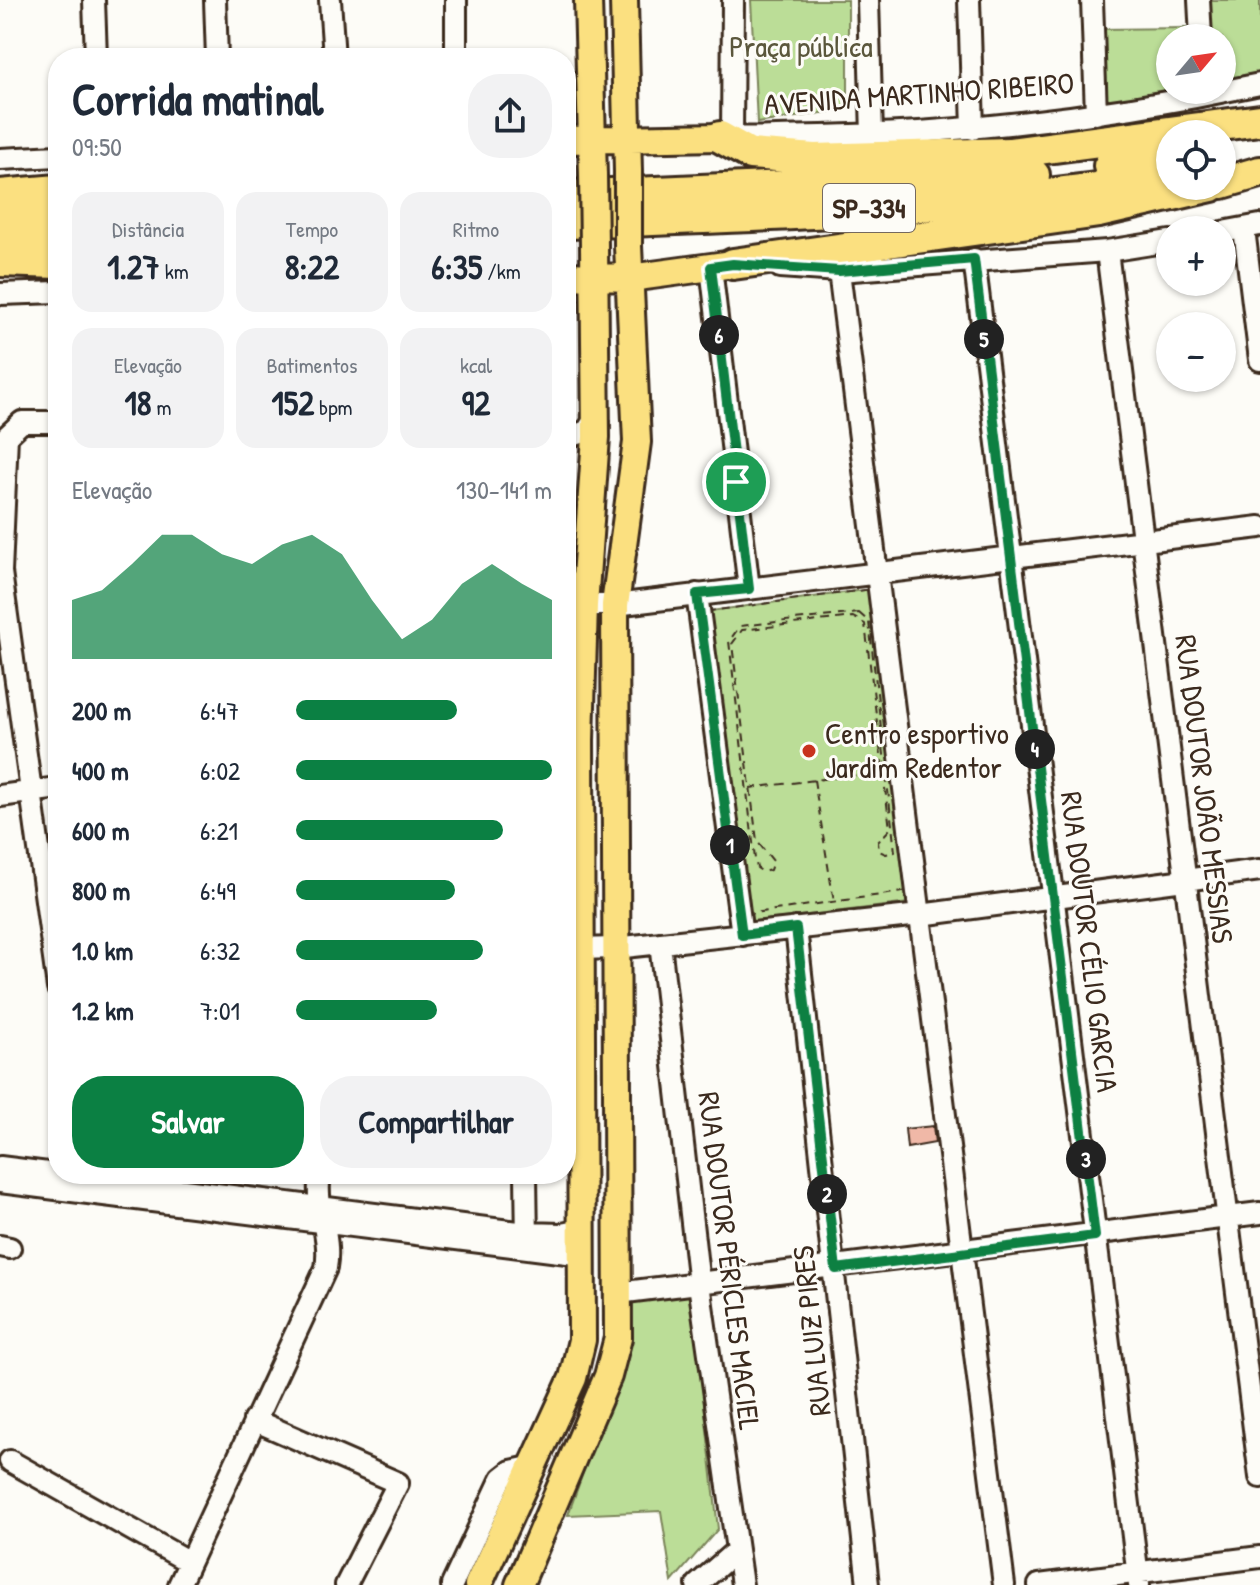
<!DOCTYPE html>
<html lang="pt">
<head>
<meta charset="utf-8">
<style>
	body { margin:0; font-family:"Patrick Hand",sans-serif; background:#f2f2f3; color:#1f2937; height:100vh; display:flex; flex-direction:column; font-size:30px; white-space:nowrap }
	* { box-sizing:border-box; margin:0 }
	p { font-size:26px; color:#747a83 }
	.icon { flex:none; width:44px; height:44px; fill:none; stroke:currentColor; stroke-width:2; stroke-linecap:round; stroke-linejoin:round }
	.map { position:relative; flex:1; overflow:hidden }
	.panel { position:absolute; left:48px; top:48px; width:528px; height:1136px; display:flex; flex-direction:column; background:#fff; border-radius:32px; box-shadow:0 2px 6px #0004 }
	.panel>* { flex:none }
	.needle { width:52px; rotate:61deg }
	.tools { position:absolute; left:1156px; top:24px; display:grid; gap:16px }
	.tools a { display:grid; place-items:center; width:80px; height:80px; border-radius:50%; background:#fff; box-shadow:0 2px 6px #0004; font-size:40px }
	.pin { position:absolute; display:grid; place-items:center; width:68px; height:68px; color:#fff; margin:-34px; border:4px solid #fff; border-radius:50%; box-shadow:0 2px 8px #0007 }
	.km { position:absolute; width:40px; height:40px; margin:-20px; border-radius:50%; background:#222; color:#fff; font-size:22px; line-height:40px; text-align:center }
	.round { display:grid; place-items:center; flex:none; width:84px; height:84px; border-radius:32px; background:#f2f2f3 }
	.head { display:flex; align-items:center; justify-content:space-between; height:136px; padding:0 24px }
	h1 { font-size:44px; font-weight:700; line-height:60px }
	.metrics { display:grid; grid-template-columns:repeat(3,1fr); gap:12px; height:136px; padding:8px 24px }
	.metrics div { display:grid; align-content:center; border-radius:20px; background:#f2f2f3; text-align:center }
	.metrics b { font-size:34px; font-weight:700 }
	.metrics small { font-size:22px; font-weight:400 }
	.metrics p { font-size:22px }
	.chart { height:224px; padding:16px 24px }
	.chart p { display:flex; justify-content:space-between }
	.chart svg { width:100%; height:144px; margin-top:8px; fill:#0b8043; opacity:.7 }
	.cta { display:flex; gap:16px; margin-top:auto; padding:16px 24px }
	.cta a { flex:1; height:92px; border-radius:32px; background:#0b8043; color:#fff; font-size:32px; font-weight:700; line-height:92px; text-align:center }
	.cta a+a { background:#f2f2f3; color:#1f2937 }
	ul { padding:0 24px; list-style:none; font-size:26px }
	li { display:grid; grid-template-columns:128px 96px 1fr; align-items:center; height:60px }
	li i { height:20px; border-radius:10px; background:#0b8043 }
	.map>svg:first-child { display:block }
	.green { fill:#bbdd97; stroke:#7b845a; stroke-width:2 }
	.building { fill:#f0b8a7; stroke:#3b2a1e; stroke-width:2 }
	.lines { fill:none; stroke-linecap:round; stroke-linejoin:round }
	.minor-casing { stroke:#3b2a1e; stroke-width:26 }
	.major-casing { stroke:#3b2a1e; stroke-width:32 }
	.highway-casing { stroke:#3b2a1e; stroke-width:36 }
	.path { stroke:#3b2a1e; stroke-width:2; stroke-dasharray:8 6; stroke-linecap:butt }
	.minor { stroke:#fdfcf7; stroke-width:20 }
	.major { stroke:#fbe080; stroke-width:26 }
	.highway { stroke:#fbe080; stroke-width:30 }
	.major-bridge-casing { stroke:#3b2a1e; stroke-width:32; stroke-linecap:butt }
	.major-bridge { stroke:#fbe080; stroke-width:26 }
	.route-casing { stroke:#fff; stroke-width:16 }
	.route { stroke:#0b8043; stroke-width:10 }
	.poi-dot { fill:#c8321e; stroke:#fdfcf7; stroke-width:3 }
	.labels { text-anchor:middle; stroke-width:6; stroke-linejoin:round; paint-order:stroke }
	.shield { fill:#fdfcf7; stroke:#75695f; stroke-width:2 }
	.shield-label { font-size:28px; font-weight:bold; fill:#3b2a1e }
	.park-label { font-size:30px; fill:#5b573c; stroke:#fdfcf7 }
	.street-label { font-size:30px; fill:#3b2a1e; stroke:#fdfcf7 }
	.poi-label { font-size:30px; fill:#3b2a1e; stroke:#fdfcf7; text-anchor:start }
</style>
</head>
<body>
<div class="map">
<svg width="1260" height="1585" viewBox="0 0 1260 1585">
	<rect width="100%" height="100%" fill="#fdfcf7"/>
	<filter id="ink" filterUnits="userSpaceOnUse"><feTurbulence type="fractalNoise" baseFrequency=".0125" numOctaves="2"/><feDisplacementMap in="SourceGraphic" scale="16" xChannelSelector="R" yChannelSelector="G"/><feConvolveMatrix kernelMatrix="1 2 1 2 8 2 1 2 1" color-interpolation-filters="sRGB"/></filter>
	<g filter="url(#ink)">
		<path class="green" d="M751,0H848V109L757,123Z
			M1204,0H1260V77L1222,84V38H1205Z
			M1189,28L1190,38H1170V90H1192L1101,108L1098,29Z
			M872,589L910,903L748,922L710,611Z
			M692,1295L718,1529L672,1582L661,1511L568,1515L624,1358L626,1301Z"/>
		<path class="building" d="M933,1126L935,1143L907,1148L905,1129Z"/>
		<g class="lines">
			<g class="minor-casing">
				<path id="minor" d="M94,0L96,58
					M215,0L217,58
					M330,0L334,58
					M456,0V58
					M868,0L872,135
					M969,0L973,129
					M1092,0L1096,114
					M1199,0L1201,38
					M724,137C756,139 790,136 822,136C970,133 1116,115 1260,84
					M732,137L733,0
					M0,159L58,156
					M1244,229L1260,360
					M1222,232L1260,225
					M1107,251L1260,1477
					M974,259L1139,1585
					M711,267L749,589
					M780,267L839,271L1107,251L1170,241
					M839,271L1004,1585
					M0,294L58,292
					M58,422H22L7,436L1,572L58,988
					M566,438L587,431L596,417
					M697,594L742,935
					M584,605H615L1260,527
					M0,796L58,788
					M796,928L868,1585
					M660,943L699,1284L742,1585
					M579,949L615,948L920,915L1260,870
					M0,1167L527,1233L562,1234L582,1230
					M526,1174L527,1244
					M0,1182L583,1255
					M0,1246L10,1248
					M618,1293L1260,1213
					M254,1420L398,1483L346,1585
					M10,1461L189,1562
					M179,1585L326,1268C332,1235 314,1207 320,1174
					M452,1585L502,1478L511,1471L534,1466
					M697,1585L737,1550
					M1039,1585L1260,1557"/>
			</g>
			<g class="major-casing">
				<path id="major" d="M588,0L593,176
					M624,0L628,172
					M566,140L720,137
					M566,276L630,278L733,264
					M478,1585L573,1378L582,1340L580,740L584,605L596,437L594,247
					M519,1585L608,1376L618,1338L615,605L637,442L628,246"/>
			</g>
			<g class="highway-casing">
				<path id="highway" d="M720,137L750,154L815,159L1009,153L1260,120
					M1109,166L1170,155
					M1222,183L1260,172
					M0,195L58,190
					M566,196L1034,175
					M4,214L58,212
					M566,223C767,216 971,210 1170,177
					M0,243L58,240
					M0,261L58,263
					M733,264L1099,212L1212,186"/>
			</g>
			<path class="path" d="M872,589L909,891L747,914L710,611Z
				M859,613L869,622L895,852L886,854L879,851L878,842L890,829L865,624L853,617L742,630L732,644L757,841L773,861L770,870L763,872L757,868L755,859L729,641L740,626Z
				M814,780L834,902
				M750,788L882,772"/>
			<use href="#minor" class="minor"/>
			<use href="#major" class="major"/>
			<use href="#highway" class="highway"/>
			<g class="major-bridge-casing">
				<path id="major-bridge" d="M593,176L594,247
					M628,246V172"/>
			</g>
			<use href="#major-bridge" class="major-bridge"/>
		</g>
	</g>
	<g class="lines" filter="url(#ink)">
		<g class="route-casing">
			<path id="route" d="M974,259L1095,1236L836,1269L796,928L742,935L697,594L749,589L711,267L733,264L839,271Z"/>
		</g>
		<use href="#route" class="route"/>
	</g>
	<circle class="poi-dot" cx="809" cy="751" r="8"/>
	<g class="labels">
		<rect class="shield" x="823" y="184" width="92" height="48" rx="6"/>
		<g class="shield-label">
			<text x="869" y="218">SP-334</text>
		</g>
		<g class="park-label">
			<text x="801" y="57">Praça pública</text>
		</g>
		<g class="street-label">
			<text transform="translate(919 94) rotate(-4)" y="10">AVENIDA MARTINHO RIBEIRO</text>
			<text transform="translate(1204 789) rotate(83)" y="10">RUA DOUTOR JOÃO MESSIAS</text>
			<text transform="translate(1089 942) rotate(83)" y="10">RUA DOUTOR CÉLIO GARCIA</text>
			<text transform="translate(729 1261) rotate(83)" y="10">RUA DOUTOR PÉRICLES MACIEL</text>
			<text transform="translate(812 1331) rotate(-96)" y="10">RUA LUIZ PIRES</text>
		</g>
		<g class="poi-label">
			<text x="825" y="744">Centro esportivo<tspan x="825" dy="34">Jardim Redentor</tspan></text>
		</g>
	</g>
</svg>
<div class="tools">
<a><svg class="needle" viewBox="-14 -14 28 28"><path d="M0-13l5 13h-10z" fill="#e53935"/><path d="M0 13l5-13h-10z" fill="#747a83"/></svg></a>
<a><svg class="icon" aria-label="locate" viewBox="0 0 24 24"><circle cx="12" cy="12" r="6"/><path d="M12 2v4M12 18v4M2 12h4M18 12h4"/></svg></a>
<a>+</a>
<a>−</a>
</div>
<div class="pin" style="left:736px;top:482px;background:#1e9e55"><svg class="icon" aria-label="arrive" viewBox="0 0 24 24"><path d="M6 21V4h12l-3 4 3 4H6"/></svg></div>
<b class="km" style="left:730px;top:845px">1</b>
<b class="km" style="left:827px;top:1194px">2</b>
<b class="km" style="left:1086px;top:1159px">3</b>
<b class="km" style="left:1035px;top:749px">4</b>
<b class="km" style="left:984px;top:339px">5</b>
<b class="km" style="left:719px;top:335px">6</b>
<section class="panel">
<div class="head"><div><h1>Corrida matinal</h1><p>09:50</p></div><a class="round"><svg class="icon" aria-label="share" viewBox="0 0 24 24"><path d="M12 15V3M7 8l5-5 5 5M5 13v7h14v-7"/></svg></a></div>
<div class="metrics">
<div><p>Distância</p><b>1.27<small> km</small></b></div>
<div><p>Tempo</p><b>8:22</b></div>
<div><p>Ritmo</p><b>6:35<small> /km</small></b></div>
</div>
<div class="metrics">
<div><p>Elevação</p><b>18<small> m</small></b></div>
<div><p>Batimentos</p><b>152<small> bpm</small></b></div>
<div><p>kcal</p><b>92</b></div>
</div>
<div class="chart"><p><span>Elevação</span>130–141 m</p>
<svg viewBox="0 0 160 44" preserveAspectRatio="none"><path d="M0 44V26L10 23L20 15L30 6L40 6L50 12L60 15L70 9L80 6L90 12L100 26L110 38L120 32L130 21L140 15L150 21L160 26V44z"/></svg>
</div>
<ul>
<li><b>200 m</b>6:47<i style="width:63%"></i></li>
<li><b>400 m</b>6:02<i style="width:100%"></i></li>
<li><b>600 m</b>6:21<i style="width:81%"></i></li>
<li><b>800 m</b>6:49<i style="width:62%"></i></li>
<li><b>1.0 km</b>6:32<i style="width:73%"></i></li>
<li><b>1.2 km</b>7:01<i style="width:55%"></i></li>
</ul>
<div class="cta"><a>Salvar</a><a>Compartilhar</a></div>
</section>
</div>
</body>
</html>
